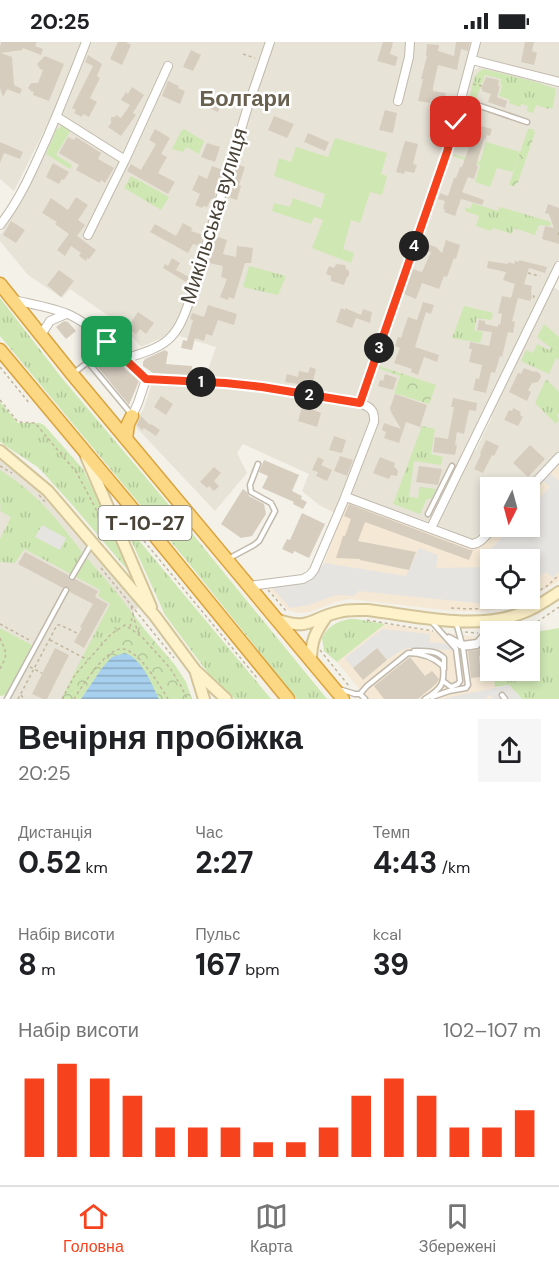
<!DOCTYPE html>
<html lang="uk">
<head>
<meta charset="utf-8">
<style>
	body { margin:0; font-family:"DM Sans",sans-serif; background:#f6f6f6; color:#202124; height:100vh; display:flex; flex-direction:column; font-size:22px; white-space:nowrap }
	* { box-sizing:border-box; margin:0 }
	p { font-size:20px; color:#757577 }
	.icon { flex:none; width:33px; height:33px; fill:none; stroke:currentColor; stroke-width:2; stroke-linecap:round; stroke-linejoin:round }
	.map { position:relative; height:657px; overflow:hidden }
	.drawer { display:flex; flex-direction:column; background:#fff; flex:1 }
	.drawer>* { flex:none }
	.needle { width:39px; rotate:186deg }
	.buttons { position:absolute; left:480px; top:435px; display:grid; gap:12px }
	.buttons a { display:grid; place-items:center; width:60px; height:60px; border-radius:0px; background:#fff; box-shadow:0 3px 9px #0003; font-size:30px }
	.pin { position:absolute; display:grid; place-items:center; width:51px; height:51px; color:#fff; margin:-26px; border-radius:12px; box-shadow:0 3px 9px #0006 }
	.km { position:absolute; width:30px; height:30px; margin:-15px; border-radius:50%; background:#222; color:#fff; font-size:16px; line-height:30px; text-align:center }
	.round { display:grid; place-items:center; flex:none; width:63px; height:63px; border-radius:0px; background:#f6f6f6 }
	.head { display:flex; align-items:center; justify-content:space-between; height:102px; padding:0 18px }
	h1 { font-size:33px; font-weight:700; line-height:45px }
	.metrics { display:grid; grid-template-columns:repeat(3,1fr); gap:9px; height:102px; padding:6px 18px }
	.metrics div { display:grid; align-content:center }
	.metrics b { font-size:30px; font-weight:700 }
	.metrics small { font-size:16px; font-weight:400 }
	.metrics p { font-size:16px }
	.chart { height:168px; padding:12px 18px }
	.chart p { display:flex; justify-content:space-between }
	.chart svg { width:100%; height:108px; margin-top:6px; stroke:#f6431e; stroke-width:6 }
	.status { display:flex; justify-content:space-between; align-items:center; height:42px; padding:0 30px; background:#fff; direction:ltr }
	.status svg { height:16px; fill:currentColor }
	.tabs { display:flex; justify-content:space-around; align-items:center; height:84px; border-top:2px solid #e0e0e0; background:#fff; font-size:16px; color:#757577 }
	.tabs a { display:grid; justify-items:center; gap:3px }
	.tabs .current { color:#f6431e }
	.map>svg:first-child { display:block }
	.residential { fill:#e8e3d7 }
	.commercial { fill:#f5e8d5 }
	.grass { fill:url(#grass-tufts) }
	.forest { fill:url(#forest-crowns) }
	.garden { fill:#cfe7b3 }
	.parking { fill:#e6e4e1 }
	.water { fill:url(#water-rules) }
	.building { fill:#d6cdbf }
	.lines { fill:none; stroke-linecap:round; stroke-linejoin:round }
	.service-casing { stroke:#c0b9ac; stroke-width:7 }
	.minor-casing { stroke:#c0b9ac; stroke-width:10 }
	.secondary-casing { stroke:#d3c599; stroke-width:14 }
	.trunk-casing { stroke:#dba33c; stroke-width:15 }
	.path { stroke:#c1b59d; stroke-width:1.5; stroke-dasharray:3 3; stroke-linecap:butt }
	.service { stroke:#fff; stroke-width:4 }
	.minor { stroke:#fff; stroke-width:8 }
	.secondary { stroke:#fef2ca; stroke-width:10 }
	.trunk { stroke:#fcd884; stroke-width:12 }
	.route-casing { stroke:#fff; stroke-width:12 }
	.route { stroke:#f6431e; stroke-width:8 }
	.labels { text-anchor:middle; stroke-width:5; stroke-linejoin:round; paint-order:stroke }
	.shield { fill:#fff; stroke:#7f7b73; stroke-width:1.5 }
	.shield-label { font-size:20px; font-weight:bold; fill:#484237 }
	.street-label { font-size:21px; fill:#484237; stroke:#fff }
	.neighbourhood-label { font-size:22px; font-weight:bold; fill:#6a604f; stroke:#fff }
</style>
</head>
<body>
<div class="status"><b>20:25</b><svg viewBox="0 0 49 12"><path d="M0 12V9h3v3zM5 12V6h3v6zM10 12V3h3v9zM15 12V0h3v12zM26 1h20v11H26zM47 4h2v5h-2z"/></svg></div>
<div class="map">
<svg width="559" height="657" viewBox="0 0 559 657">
	<defs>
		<pattern id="grass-tufts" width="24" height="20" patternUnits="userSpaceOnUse" patternTransform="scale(1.5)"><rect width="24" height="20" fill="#cfe7b3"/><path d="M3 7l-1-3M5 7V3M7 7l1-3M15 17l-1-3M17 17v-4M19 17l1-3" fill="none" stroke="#b3c79b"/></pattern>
		<pattern id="forest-crowns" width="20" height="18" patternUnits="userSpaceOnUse" patternTransform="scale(1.5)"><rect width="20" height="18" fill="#cfe7b3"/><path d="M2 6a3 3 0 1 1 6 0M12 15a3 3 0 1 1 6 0" fill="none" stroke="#b3c79b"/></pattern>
		<pattern id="water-rules" width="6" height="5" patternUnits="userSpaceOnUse" patternTransform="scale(1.5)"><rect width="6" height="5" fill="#a7d0ef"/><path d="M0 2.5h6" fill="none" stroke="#8aaac2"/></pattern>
	</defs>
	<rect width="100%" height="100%" fill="#f4f1e9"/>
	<path class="residential" d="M0,0H81L65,43L54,69L14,149L0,137Z
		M90,0H267L188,255L172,288L164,295L141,305L123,284L70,247L62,256L28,233L0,199V193L22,155Z
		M273,0H473L444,107L362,344L359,352L355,355L349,356L205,336L216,305L179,294L201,233L246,76Z
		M479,0H559V37L478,16L476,11Z
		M480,25H488L538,37L559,44V217L529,280L429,480L352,454L351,450L378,376V372L367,359L366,355L450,109L473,29Z
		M554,245L559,249V411L527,445L490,446V484L475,499L437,483V480L472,409L476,408L492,375L490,371L552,246Z
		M152,341L209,343L262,348L364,365L369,368L371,380L335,471L319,463L302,449L309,432L243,402L237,411L247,431L215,469L133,382L143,368Z
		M0,418L30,439L52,460L140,564L110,589L74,631L61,657H4L32,603L0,586Z"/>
	<path class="commercial" d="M559,421V539L530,556V518H490V556H529L527,558L499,567L485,569H453L350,557L335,560L310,570L298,571L288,568L265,543L306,539L313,536L324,521L347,458L480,506L499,485L530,484V452Z
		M385,582L443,591L488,596L490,609V628L493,629L495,645L522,657H367L337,620Z"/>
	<path class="grass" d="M484,27L536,40L556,47L553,65L549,67L536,63L533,71L527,69L528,64L521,62L520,65L509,61L510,58L499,54L502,43L500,42L501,37L485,33L476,58L470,54C472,45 473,30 484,27Z
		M184,87L204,99L199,112L186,105L183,110L172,107L181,89Z
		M131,134L169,155L161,168L124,146Z
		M472,161L498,169L500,165L551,180L550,184L540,183L538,185L535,193L514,186L512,192L493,186L491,189L476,184L479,174L465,169V165L470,167Z
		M249,224L286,234L278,253L243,245Z
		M0,256L61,335L164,457L327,657H297L187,519L0,294Z
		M464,264L493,271L491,278L477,276L474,288L483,290L480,301L452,296Z
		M544,282L559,295V318L556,316L549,332L521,319L526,308L533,311L537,302L549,308L551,306L537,295Z
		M546,337L559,350V371L557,373L559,378L556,382L535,361Z
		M0,360L18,381H40L45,384L83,427L136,538L74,465L39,426L0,400Z
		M422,384L435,387L431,412L443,415L441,423L414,419L409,455L418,456L419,445L436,447L432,456L426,458L420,472L393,462Z
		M0,428C34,449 58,477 81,509V513L71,532L24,507L15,521L0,520V497L11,475L0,469L1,464L0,463Z
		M122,478L271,657H235L211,635L165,573Z
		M85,517H88L117,551L146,589L132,580L110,589L74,631L110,562L98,554L100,548L76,535Z
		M349,577H356L385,582L337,620L324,609L322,596C328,584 336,580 349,577Z
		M559,586V657H522L509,643L495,645L493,629L530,628V591Z"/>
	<path class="forest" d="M528,87H533L535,91L518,140L514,144L509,143Z
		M379,324L436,343L429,362L394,351L400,334L378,326Z
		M124,577L132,580L146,589L175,623L186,640L192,657H159L142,626H102L81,657H61L74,631L110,589Z"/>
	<path class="garden" d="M62,82L71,88L56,113L72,123L70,127L46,112L57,86L59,87Z
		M335,96L387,111L381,132L387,134L382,153L370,150L360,181L351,178L343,207L354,211L351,221L312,206L323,178L314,175L311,182L272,169L274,161L290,165L293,156L321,166L325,152L274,134L279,116L291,120L296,105L328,115Z
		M486,100L520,110L513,130L497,126L490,145L475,140L480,123L453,114V112L480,120Z
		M0,586L32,603L6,653L0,654Z"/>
	<path class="parking" d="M550,431L559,439V530L553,536L546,530L538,536L530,528V518L519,517L515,513L510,512L499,517L491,507L502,495L495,488L499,485L530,484V465H531L550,445L543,438Z
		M42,483L66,496L60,508L35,495Z
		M419,506L438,513L436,526L490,525V556L504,557L505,558L491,562L476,561L358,549L355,554L336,553L309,563L290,566L270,543L306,539L313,536L324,521L406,534Z
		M382,587L430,592V600L449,602L454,608L408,606L400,609L387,618L377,606L353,626L345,616Z
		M509,643L522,657H493L490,653L485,657H441Z"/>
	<path class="water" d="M125,611C143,618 151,641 159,657H81L102,626L112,615Z"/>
	<path class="building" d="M1,0H37L35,4L43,7L41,13L23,6L22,8L1,11L12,15L14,43L22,47L20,52L7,47L3,55L0,46V3H1Z
		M118,0H126L131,3L122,23L110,17Z
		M383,0H393L390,12L398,15L395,24L377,19Z
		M456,0H470L468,9L461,7L457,28L438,23L433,45V49L446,51L444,60L431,58L430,61L418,59L423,37H421L427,14H426L427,2L439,3L438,9L454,14Z
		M525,0H534L532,9L537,11L534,23L521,20Z
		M191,8L201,13L193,29L183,25Z
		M88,13L102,22L97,34L100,36L90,56L97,60L89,75L83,72L82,75L74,71L76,68L72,66L93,24L85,20Z
		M45,14L64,22L49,59L33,53L34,50L31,49L28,46L31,41H38L43,28L40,27L37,22Z
		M486,35L499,38L498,44H500L497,55L507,59L505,66L488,60L491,52L482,49L483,47H481Z
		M168,39L179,44L178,46L185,49L180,62L162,54Z
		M132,45L144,53L133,71L136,73L121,94L108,85L111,81V75H115L116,73L121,76L130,63L121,58L126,50L128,52Z
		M210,50L224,56L218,70L204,64Z
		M385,68L397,71L393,91L379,88Z
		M274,74L294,82L287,96L268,88Z
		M477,83L492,87L490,94L487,93L485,98L484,97L476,123L478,124L474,137L468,135L462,150L484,158L482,163L461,157L455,174L444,170L445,167H443L445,159L438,157L440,151L448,154L454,136H456L460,125H462Z
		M155,87L170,96L161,112L167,115L158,131L175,140L168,152L127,129L131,122L141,128L156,102L149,98Z
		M308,91L329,100L325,109L304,100Z
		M68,95L74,98L76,95L101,111L98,117L114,126L105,141L101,138L100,141L76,128L79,123L59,111Z
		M405,99L418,102L413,122L417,123L414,131L405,129L404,132L396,130Z
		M0,100L23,110L20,117L4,111L0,121Z
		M207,101L220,105L215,120L201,115Z
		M53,121L69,130L64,138L62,137L59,142L46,135Z
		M239,123L245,125L239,143L241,144L237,158L227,155L235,127Z
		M212,124L223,128L214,157H211L207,165L203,164L202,166L195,163L200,152L192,148L199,133L207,137Z
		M76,155L88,163L78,178L85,183L77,194L96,208L89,217L87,216L86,219L79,214L81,211L71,204L65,214L57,208L69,192L55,182L57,180L42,171L51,156L68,168Z
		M548,162L559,166V202L542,197L545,184L554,186L549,172L545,171Z
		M11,179L25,188L16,201L3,193Z
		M183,181L192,186L191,189L203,193L200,204L193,202L188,211L150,190L155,182L176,194Z
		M215,194L227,198L223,212L236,215L237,204L253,206L251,221H245L234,257L229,255L228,258L220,255L227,237L221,235L223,224L209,221Z
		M446,198L460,203L456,217L454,216L447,235L444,234L439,247L422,241L416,257L404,252L413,227L422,230L431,210L420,207L422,200L436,205L442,211Z
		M172,216L180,221L176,228L189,235L186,240L163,226L165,222L168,224Z
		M519,218L547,225L545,231L529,226L524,242L532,244L531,249L532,255L530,259L518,256L512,279L515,280L513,291L508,290L502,315L500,314L495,331L491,330L486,351L473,348L476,336L479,337L482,323L469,320L472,307H469L470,300L489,304L492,290L477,288L479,278L485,279V282L498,285V282L500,283L502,272L498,271L502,254L511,256L515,242L503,238L506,230L487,226L488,219L508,222L509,220L514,222L515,219L519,220Z
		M336,222L345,223L346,227L349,229V234L347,235L344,243L331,239V234L326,232L329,224L334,226Z
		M59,228L74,239L61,255L47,243Z
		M423,260L434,263L431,272L426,270L415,305L439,313L437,320L424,315L418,333L411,330L412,327L394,321L400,306L395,304L398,295L401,296L408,275L417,278Z
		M208,263L237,272L234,283L218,278L212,294L206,292L204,299L195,296L192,308L181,306L183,298L187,299L193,278L190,277L192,271L204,275Z
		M341,266L345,268V266L361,273L363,267L372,270L370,281L356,276L352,286L336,280Z
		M138,270L154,281L146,292L140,287L136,292L127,286Z
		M64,279L68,280L76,289L66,297L56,285Z
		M165,308L168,310L166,322L192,324L191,333L153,331L143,324V320L145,317Z
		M110,313L139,339L129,363L97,324Z
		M310,325L316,327L313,339L306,337L305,343L285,340L287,332L298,335L299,329L308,331Z
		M524,326L534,330L536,329L540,332L541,335L538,340L532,341L528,348L531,350L527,359L509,350L518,331L521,332Z
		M385,332L397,336L393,348L378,344L380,338L383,339Z
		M395,352L427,363L420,385L406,380L399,401L384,396L386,390L382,388L384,381L401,387L391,370L390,366Z
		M161,354L173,362L166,373L154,365Z
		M453,356L477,361L476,369L469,368L464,392L457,390L455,403H457L455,413L433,410L435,395L448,397L454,365H451Z
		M302,365L309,368V366L311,367L321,371L317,385L298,379Z
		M513,366L521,370L520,373L523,375L518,384L504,378L509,368L512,369Z
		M141,374L150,383L151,382L160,388L156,394L144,386L142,388L137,383Z
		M334,394L346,398L342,411L329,408Z
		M486,398L499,404L494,414L492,413L483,431L474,427L481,412L480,411Z
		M530,403L545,417L528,435L513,421Z
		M340,414L353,418L347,434L334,429Z
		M318,415L324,418L321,423L332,428L327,439L316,434L318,430L312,428Z
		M380,415L395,421L394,425L397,427L398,430L397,434L391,433L389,437L373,431Z
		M264,418L299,433L292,449L302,454L301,457L307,460L303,467L293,462L294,460L262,446L268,434L259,430Z
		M419,424L442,427L438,443L416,440Z
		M214,425L221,431L214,439L219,444L214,449L209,444L207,446L200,440Z
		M243,447L247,450L249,454L264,462L266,472L252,494L241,496L221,482Z
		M349,462L470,508H473L469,518L365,480L358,499L416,510L409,528L360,518V517L336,516L343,494H345L351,477L344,474Z
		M302,471L325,482L309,516L294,509L293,512L282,507L287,497L290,498Z
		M25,510L68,533V536L70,539L75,537L98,549L95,555L108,562L84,606L74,600L82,586L80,585L93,562L70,550L68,545L65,544L63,546L18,522Z
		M489,600L490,612L479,614L481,635L471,636L468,609L478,608L485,601Z
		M55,606L69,613L47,657H43L32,652Z
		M377,606L387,618L363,638L353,626Z
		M410,615L425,634L432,629L439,637L437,641L418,657H384L374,644Z"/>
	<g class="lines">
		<g class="service-casing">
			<path id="service" d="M460,65L480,64L527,80
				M75,330L88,320L132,373
				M428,472L452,424
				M228,517L254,503L259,499L275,469L271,461L251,450L250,443L258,422
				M72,535L92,501
				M432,580L456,607L460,639L458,642L451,645L443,639
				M449,595L462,602L477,600L493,581
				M453,599C461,607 466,606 477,604L482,598
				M414,609C425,609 436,608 444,616V627
				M342,648L355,652H360L365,657
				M360,652L367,644L408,611C420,611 433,615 443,624C445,642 441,647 425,657
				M502,653L505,657
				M432,655L449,649L466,646L468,643L463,606L456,580
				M7,657L66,548"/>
		</g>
		<g class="minor-casing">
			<path id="minor" d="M472,18L559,40
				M398,59L409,15L410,0
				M57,75L125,118
				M0,183C18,160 30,134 42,107C58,72 72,36 86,0
				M88,193L125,118L168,24
				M14,258C31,262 55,266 70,273C99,287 122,315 146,337L225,341L262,345L360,361C370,365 375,368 374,380L344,458L314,528L310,533L303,537L249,544
				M41,293L50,279L66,272
				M124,317C166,304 176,300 190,257L248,64L270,0
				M360,361L447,110L476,0
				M132,374L138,361L146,337
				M530,446L559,415
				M346,455L472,502C481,502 488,491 494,484
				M431,486L559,224"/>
		</g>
		<g class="secondary-casing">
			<path id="secondary" d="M0,409L48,449L155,574L195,628L226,657
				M86,414L151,565
				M278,578C311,589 310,576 339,570C348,567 359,568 368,568C417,574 475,589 522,571C536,566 547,558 559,550
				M311,619C311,599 315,591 326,575
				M196,631L204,657"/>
		</g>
		<g class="trunk-casing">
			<path id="trunk" d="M0,242L72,332L343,657
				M0,308L132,466L288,657
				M126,397L128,382L132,374"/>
		</g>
		<path class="path" d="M243,12L255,16
			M473,42L482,44
			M558,193L559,190
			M528,231L540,234
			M533,254H534L533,258
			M0,325L30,362
			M0,358L18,380L35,381L77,431L100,475L102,478
			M0,424L12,431
			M39,453L46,461
			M121,471L257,636
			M101,526L174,616
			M268,548L287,570
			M530,554L547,544L559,533
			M451,566C482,568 496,567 525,556
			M133,572L137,588L141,593
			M367,578L433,589
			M0,582L31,599
			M130,585L133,572L131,564
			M465,590L478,591
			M509,590L537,580L559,565
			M0,596C7,613 8,611 0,627
			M50,598L88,618
			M320,608L349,644
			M30,625L42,631
			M21,653L24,657
			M18,657L57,583H60L79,592
			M62,657L75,633L111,592L125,583L142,595L170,626L181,644L187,657
			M74,657C82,644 105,608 121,607C138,606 160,644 168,657"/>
		<use href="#service" class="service"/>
		<use href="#minor" class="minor"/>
		<use href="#secondary" class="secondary"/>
		<use href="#trunk" class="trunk"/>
	</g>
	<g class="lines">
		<g class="route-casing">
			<path id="route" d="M107,300L146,337L225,341L262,345L360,361L447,110L456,80"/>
		</g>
		<use href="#route" class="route"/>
	</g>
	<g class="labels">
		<rect class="shield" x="98.5" y="464" width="93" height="34" rx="4.5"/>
		<g class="shield-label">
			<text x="145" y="488">Т-10-27</text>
		</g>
		<g class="street-label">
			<text transform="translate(214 174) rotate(-73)" y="7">Микільська вулиця</text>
		</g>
		<g class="neighbourhood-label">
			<text x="245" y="64">Болгари</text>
		</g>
	</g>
</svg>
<div class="buttons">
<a><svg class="needle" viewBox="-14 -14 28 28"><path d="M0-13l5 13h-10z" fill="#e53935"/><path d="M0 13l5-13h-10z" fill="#757577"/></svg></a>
<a><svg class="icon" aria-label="locate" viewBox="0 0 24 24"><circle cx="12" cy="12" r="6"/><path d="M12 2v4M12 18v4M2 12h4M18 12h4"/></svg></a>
<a><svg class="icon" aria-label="layers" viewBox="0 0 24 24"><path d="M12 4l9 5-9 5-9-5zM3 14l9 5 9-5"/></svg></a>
</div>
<div class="pin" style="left:107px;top:300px;background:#1e9e55"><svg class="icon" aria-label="arrive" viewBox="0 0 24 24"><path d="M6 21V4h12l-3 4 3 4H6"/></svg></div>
<div class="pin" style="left:456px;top:80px;background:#d93025"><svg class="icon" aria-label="check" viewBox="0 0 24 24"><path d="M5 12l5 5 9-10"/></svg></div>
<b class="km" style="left:201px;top:340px">1</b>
<b class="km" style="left:309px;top:353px">2</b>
<b class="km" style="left:379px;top:306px">3</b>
<b class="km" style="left:414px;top:204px">4</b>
</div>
<section class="drawer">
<div class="head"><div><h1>Вечірня пробіжка</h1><p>20:25</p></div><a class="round"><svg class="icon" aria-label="share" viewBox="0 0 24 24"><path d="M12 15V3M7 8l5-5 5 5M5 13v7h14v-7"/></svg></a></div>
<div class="metrics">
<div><p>Дистанція</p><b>0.52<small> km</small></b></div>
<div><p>Час</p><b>2:27</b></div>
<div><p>Темп</p><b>4:43<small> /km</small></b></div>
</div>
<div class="metrics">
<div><p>Набір висоти</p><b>8<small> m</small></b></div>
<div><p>Пульс</p><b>167<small> bpm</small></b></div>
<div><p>kcal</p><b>39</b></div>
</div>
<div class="chart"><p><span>Набір висоти</span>102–107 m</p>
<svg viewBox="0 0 160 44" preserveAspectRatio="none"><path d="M5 44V12M15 44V6M25 44V12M35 44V19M45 44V32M55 44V32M65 44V32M75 44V38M85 44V38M95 44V32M105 44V19M115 44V12M125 44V19M135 44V32M145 44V32M155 44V25"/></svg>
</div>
</section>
<nav class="tabs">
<a class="current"><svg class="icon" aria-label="home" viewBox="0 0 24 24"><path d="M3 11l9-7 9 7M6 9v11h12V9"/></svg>Головна</a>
<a><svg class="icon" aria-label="map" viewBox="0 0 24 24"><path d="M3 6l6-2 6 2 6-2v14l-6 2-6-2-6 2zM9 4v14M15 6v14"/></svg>Карта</a>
<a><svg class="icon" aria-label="saved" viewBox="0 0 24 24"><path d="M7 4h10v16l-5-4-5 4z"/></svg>Збережені</a>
</nav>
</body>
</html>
